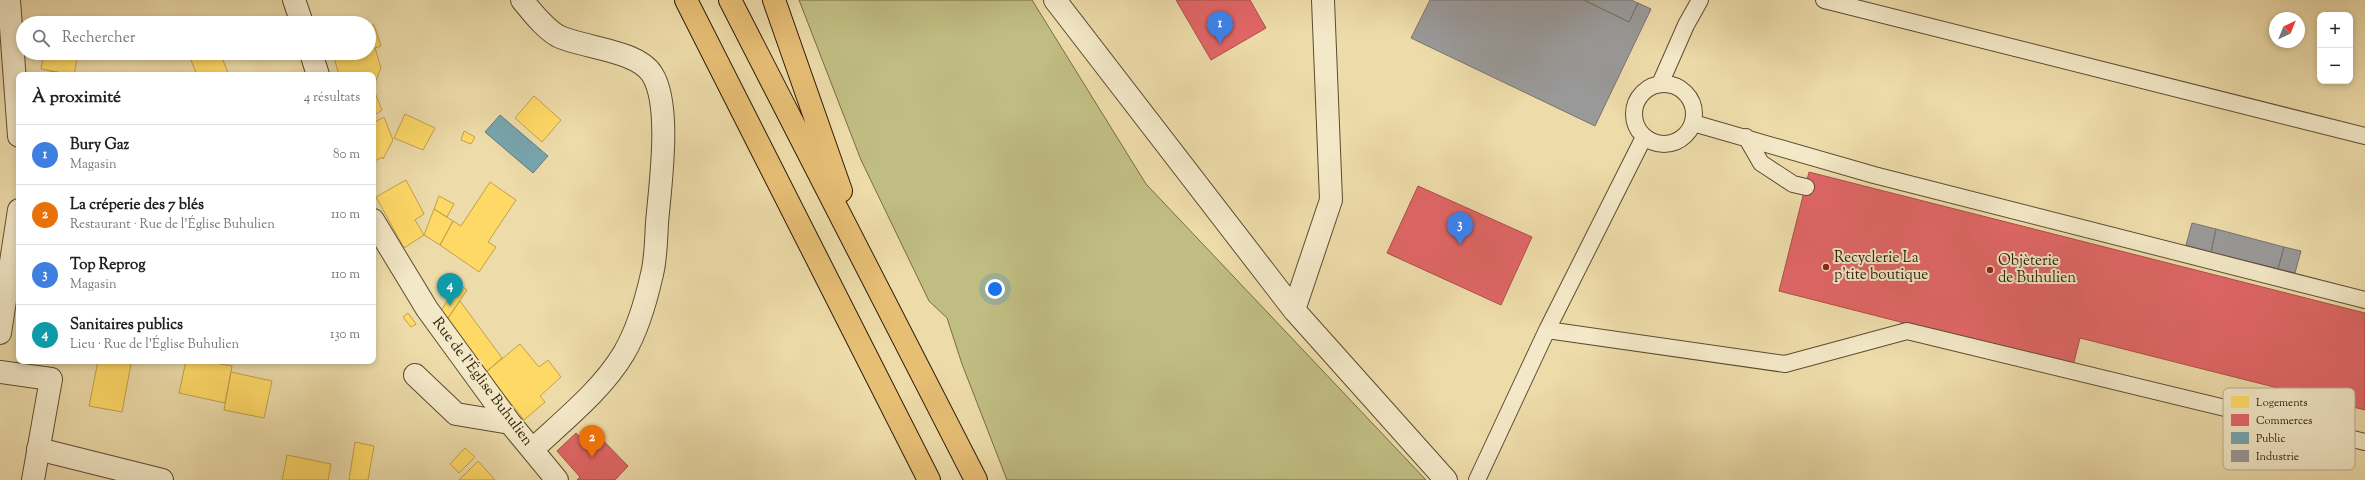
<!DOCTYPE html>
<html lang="fr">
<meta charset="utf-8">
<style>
body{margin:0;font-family:"Sorts Mill Goudy",serif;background:#f2f2f2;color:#222}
.controls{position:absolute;right:12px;top:12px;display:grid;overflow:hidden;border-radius:8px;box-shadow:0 2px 6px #0003}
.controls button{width:36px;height:36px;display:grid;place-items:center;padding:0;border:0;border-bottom:1px solid #e0e0e0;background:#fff;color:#222;font:20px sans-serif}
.compass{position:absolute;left:2269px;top:12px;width:36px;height:36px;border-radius:50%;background:#fff;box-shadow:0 2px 6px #0003;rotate:43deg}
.you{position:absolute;left:995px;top:289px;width:14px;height:14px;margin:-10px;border:3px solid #fff;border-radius:50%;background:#1a73e8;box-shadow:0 0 0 6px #1a73e833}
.badge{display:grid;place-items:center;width:26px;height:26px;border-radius:50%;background:#8f2418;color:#fff;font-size:13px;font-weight:700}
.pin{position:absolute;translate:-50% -33px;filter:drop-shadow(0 1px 2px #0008)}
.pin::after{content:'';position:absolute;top:21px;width:14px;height:12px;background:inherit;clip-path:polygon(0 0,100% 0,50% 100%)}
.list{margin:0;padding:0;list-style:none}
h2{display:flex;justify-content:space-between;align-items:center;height:52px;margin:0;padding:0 16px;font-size:17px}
h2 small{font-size:13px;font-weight:400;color:#767676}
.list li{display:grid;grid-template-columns:26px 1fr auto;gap:12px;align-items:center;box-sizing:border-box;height:60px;padding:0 16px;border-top:1px solid #e0e0e0}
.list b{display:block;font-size:15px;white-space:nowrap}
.list p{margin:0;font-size:13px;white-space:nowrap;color:#767676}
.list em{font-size:13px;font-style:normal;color:#767676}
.icon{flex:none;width:22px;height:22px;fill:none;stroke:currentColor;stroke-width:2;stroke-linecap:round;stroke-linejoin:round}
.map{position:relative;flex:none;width:2365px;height:480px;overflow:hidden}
.search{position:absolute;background:#fff;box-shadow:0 2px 6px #0003;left:16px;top:16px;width:360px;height:44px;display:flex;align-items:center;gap:10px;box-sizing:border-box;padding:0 14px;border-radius:22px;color:#767676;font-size:15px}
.panel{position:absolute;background:#fff;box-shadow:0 2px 6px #0003;left:16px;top:72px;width:360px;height:292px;border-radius:8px}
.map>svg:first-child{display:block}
.green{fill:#c0bd82;stroke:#766d45}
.homes{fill:#ffd966;stroke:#c0a14a}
.shops{fill:#e06666;stroke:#aa504a}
.public{fill:#76a5af;stroke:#607c7d}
.industry{fill:#999;stroke:#79746e}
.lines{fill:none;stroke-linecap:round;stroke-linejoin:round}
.service-casing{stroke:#5d4c30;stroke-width:18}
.minor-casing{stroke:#5d4c30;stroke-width:24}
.trunk-casing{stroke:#2d1d08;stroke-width:24}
.service{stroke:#f3e8c7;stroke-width:16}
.minor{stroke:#f3e8c7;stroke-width:22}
.trunk{stroke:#e6be74;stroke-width:22}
.poi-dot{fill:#8f2418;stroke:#f3e8c7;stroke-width:1.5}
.labels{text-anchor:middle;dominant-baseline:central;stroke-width:4;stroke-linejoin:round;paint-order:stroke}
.poi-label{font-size:15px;fill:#2d1d08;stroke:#f3e8c7;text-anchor:start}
.street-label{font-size:15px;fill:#2d1d08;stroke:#f3e8c7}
.key{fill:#f3e8c7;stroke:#b8ab8e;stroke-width:1}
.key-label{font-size:11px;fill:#2d1d08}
</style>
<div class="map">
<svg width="2365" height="480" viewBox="0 0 2365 480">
<rect width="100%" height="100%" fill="#eddba9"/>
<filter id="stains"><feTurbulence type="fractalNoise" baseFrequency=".005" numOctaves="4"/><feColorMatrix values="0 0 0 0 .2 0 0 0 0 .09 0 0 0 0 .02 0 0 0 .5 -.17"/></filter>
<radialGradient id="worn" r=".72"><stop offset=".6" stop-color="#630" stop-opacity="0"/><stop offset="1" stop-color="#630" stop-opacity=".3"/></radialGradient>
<path class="green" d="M799,0h233l114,184 280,296h-419l-45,-116 -15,-46 -18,-17 -68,-141z"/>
<path class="homes" d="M374,25l7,21 -6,2 6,20 -8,20v-13h-34l-5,-18 13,-4h22v-27z
M44,53h34l-4,22 -33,-6z
M188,53h32l9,22h-32z
M50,71l21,4h-22z
M373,88l9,22 -9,6z
M534,96l27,24 -19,22 -27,-24z
M405,114l30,14 -12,22 -29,-12z
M384,117l9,23 -10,19 -1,-2 -9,5v-39z
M464,131l11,6 -4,7 -10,-4z
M406,180l18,34 -9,6 9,15 -20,13 -28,-51z
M490,182l26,18 -28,42 8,5 -17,25 -39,-27 13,-24 8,5z
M439,196l15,8 -7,13 -13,-8z
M434,209l19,12 -13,24 -16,-10z
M459,284l8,6 -21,31 -6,-9z
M460,301l42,57 -16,14 -40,-51z
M408,313l8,11 -5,3 -8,-10z
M520,344l19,23 9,-7 13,17 -21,19 5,6 -21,18 -38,-48z
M98,361h20l13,3 -9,48 -33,-6z
M118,361h14l-1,3z
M186,361h19l27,5 -7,37 -46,-10z
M231,372l41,9 -8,37 -40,-8z
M355,442l19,4 -6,34h-19z
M465,448l10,9 -16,16 -9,-9z
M287,455l44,9 -3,16h-46z
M478,461l17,19h-36z"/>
<path class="shops" d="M1176,0h74l16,28 -55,32z
M1809,172l556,141v97l-285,-72 -7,28 -294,-75z
M1418,186l114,51 -31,68 -114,-52z
M590,427l38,39 -13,14h-38l3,-3 -23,-26 19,-18 4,4z"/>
<path class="public" d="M500,115l48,41 -15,17 -48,-41z"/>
<path class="industry" d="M1430,0h154l45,22 9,-19 13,6 -56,117 -184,-88z
M1584,0h47l7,3 -9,19z
M2192,223l24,6 -5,23 -25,-7z
M2216,229l68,18 -6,22 -67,-17z
M2284,247l17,4 -6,22 -17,-4z"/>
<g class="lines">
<defs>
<path id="service" d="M1824,0l541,136
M1660,84l26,-59 14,-25
M1634 114a30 30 0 1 1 60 0a30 30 0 1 1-60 0Z
M1693,123l181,52 491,125
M1746,137l15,26 32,21 13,3
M1547,330l238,34 122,-33 458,111
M1477,480l70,-150 97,-193"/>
<path id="minor" d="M9,0l10,136
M294,0l8,23
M522,0c10,12 22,28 36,36 25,12 79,14 94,38 20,31 8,112 5,149 -1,17 -1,35 -5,51 -6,27 -14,55 -28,79 -22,37 -60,67 -91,96
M1055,0l239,310 152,170
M311,53l7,22
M373,220l54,89 83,114 47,57
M1294,310l37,-110 -8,-200
M0,333l19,-123
M0,372l51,7 -18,101
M415,375l41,39 54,9
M38,449l124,31"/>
<path id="trunk" d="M686,0l243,480
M730,0l246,480
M774,0l67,191"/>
</defs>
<use href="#service" class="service-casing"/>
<use href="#minor" class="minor-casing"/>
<use href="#trunk" class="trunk-casing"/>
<use href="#service" class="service"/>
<use href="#minor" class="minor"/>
<use href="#trunk" class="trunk"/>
</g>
<g class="poi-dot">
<circle cx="1826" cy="267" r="4"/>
<circle cx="1990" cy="270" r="4"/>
</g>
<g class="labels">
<g class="poi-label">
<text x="1834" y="258">Recyclerie La<tspan x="1834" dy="17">p'tite boutique</tspan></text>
<text x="1998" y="261">Objèterie<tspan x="1998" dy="17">de Buhulien</tspan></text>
</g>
<g class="street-label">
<text transform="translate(482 382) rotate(53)">Rue de l'Église Buhulien</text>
</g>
</g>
<rect x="2223" y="388" width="132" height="82" rx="6" class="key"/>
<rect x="2231" y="396" width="18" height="12" fill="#ffd966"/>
<rect x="2231" y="414" width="18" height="12" fill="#e06666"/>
<rect x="2231" y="432" width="18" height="12" fill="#76a5af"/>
<rect x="2231" y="450" width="18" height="12" fill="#999"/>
<g class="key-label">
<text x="2256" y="406">Logements</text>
<text x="2256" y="424">Commerces</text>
<text x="2256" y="442">Public</text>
<text x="2256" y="460">Industrie</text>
</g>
<rect width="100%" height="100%" filter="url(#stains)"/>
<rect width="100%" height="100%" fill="url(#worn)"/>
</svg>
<div class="controls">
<button>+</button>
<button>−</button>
</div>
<svg class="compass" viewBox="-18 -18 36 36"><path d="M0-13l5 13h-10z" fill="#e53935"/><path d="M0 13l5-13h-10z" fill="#767676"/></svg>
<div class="you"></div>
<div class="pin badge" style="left:1220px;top:44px;background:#3f7fe0">1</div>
<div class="pin badge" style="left:592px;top:458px;background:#e8710a">2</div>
<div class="pin badge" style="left:1460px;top:245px;background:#3f7fe0">3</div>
<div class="pin badge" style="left:450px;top:306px;background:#0f9aa8">4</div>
<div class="search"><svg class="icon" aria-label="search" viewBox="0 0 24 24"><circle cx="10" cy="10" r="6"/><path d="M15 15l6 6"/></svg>Rechercher</div>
<section class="panel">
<h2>À proximité<small>4 résultats</small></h2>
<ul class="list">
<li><span class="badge" style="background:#3f7fe0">1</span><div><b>Bury Gaz</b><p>Magasin</p></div><em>80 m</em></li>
<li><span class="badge" style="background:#e8710a">2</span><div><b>La créperie des 7 blés</b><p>Restaurant · Rue de l'Église Buhulien</p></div><em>110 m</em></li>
<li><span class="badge" style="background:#3f7fe0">3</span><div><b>Top Reprog</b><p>Magasin</p></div><em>110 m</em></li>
<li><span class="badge" style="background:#0f9aa8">4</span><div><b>Sanitaires publics</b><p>Lieu · Rue de l'Église Buhulien</p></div><em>130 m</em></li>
</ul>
</section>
</div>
